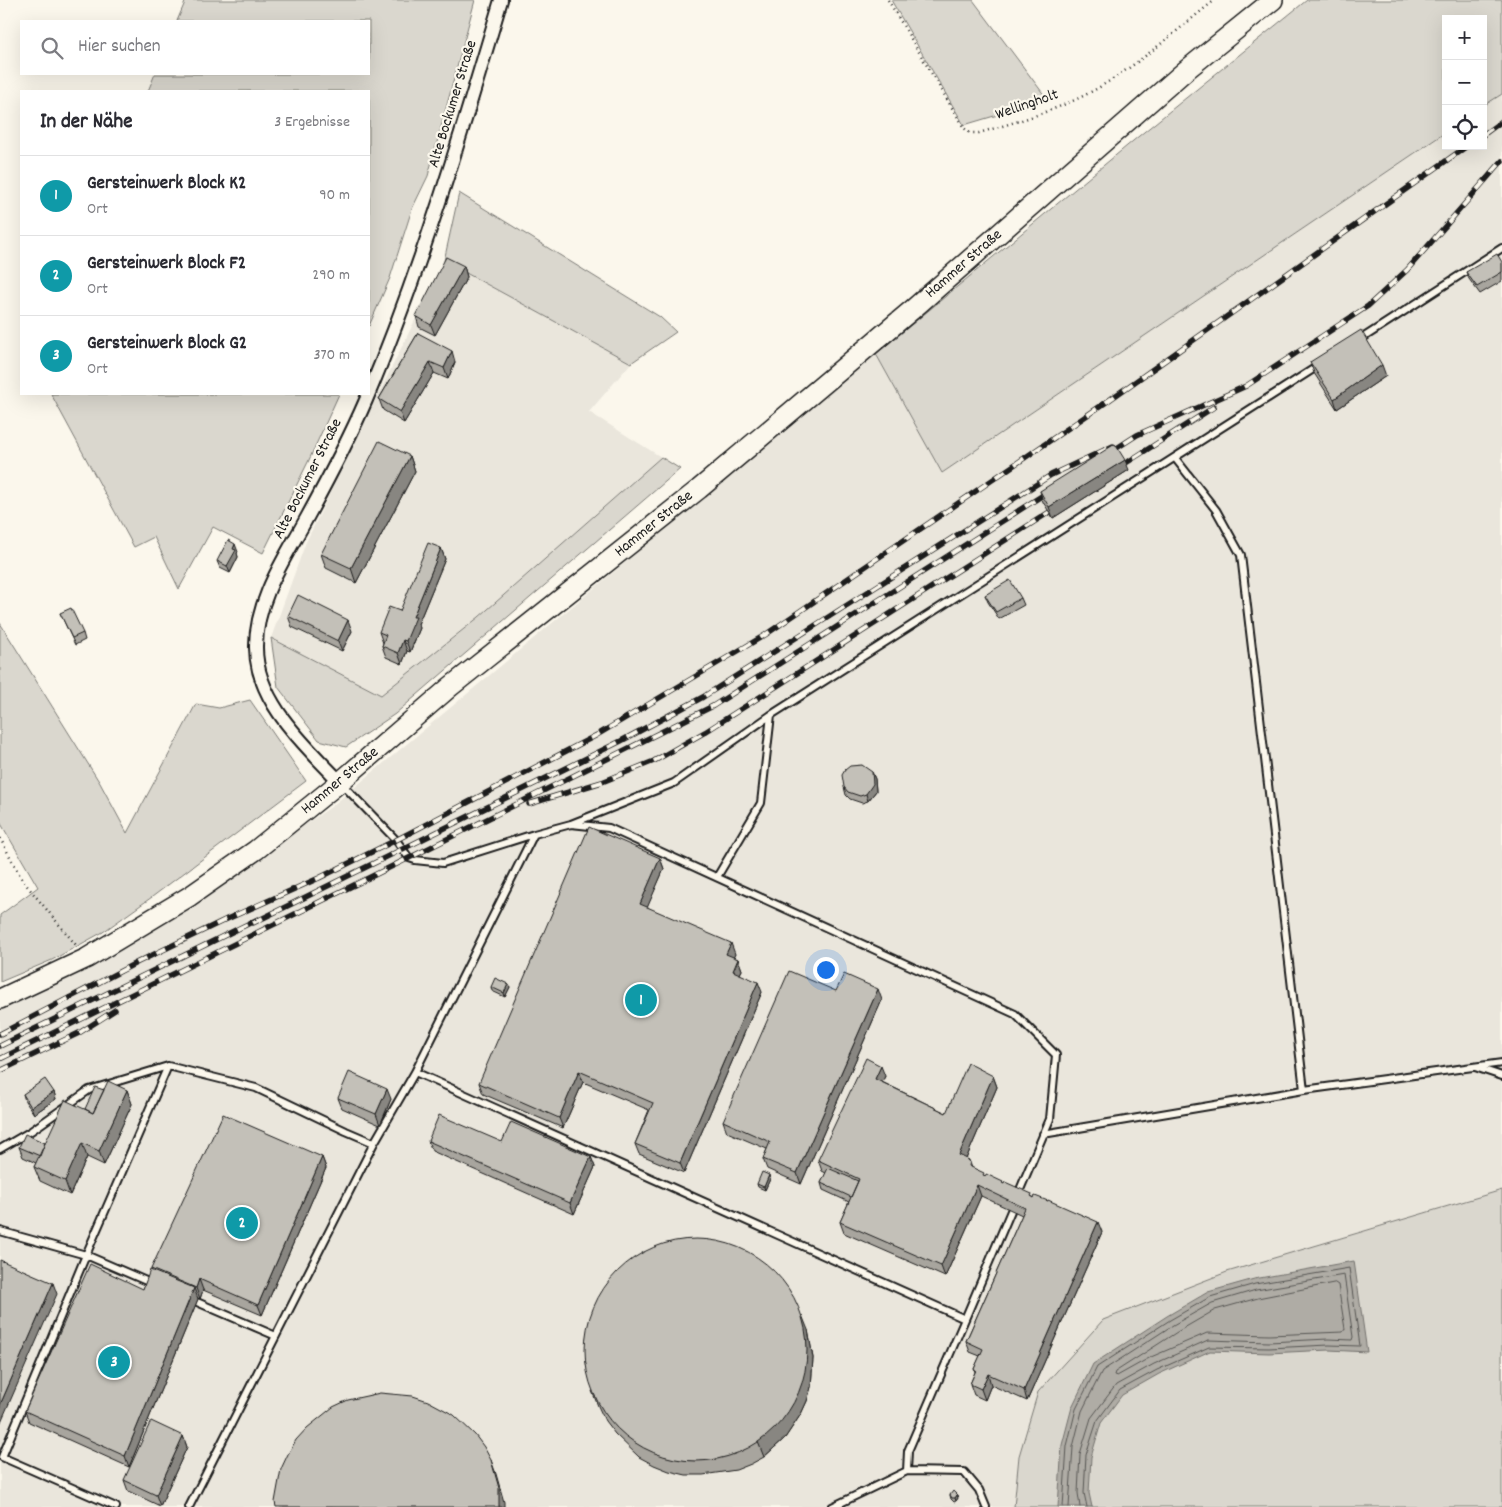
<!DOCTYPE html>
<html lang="de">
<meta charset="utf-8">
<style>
body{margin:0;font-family:Dekko,sans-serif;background:#f7f7f7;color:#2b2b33}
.controls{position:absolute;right:15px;top:15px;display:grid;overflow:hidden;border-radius:0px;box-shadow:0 5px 20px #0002}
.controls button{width:45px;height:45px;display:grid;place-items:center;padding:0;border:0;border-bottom:1px solid #e1e1e2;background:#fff;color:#2b2b33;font:25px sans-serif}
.you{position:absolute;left:825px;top:969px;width:18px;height:18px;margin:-12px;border:4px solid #fff;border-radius:50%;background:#1a73e8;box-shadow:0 0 0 8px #1a73e833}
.badge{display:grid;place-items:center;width:32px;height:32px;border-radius:50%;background:#2563eb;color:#fff;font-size:16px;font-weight:700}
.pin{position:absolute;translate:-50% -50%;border:2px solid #fff;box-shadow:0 1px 5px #0006}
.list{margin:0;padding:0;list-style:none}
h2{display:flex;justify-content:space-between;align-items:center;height:65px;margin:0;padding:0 20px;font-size:21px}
h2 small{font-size:16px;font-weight:400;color:#7c7c81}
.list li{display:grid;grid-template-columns:32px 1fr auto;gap:15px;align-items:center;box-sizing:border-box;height:80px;padding:0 20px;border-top:1px solid #e1e1e2}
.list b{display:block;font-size:19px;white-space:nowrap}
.list p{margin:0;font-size:16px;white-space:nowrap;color:#7c7c81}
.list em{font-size:16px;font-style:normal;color:#7c7c81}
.icon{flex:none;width:28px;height:28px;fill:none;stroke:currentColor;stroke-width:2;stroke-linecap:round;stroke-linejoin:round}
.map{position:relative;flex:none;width:1502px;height:1507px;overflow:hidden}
.search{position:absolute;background:#fff;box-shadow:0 5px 20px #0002;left:20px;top:20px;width:350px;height:55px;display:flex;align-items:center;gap:12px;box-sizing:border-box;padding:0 18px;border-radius:0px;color:#7c7c81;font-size:19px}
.panel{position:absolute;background:#fff;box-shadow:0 5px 20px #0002;left:20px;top:90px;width:350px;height:305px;border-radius:0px}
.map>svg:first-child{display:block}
.built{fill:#eae6dc}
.green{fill:#dad7ce;stroke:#7b7a75}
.water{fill:#afaca5;stroke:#74726e}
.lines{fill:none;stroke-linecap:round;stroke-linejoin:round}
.shore{stroke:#575653;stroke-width:1}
.service-casing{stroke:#1c1c1c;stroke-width:10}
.minor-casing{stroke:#1c1c1c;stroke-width:16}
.secondary-casing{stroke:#1c1c1c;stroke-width:22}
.path{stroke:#1c1c1c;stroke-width:2.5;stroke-dasharray:1 4;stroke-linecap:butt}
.service{stroke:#fbf7ec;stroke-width:6}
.minor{stroke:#fbf7ec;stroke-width:12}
.secondary{stroke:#fbf7ec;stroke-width:19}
.rail-casing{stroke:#1c1c1c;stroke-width:5.5}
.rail{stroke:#fbf7ec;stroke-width:4;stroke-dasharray:11;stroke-linecap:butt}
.wall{fill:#a8a59e;stroke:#1c1c1c}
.shaded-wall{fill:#888681;stroke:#1c1c1c}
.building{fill:#c3c0b8;stroke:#1c1c1c}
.labels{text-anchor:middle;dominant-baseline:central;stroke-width:4.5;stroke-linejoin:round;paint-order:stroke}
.street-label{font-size:16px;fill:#1c1c1c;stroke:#fbf7ec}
</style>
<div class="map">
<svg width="1502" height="1507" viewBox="0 0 1502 1507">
<rect width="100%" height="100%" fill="#fbf7ec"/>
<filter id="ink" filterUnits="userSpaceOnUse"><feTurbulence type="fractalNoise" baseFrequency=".02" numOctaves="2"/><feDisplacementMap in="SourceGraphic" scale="10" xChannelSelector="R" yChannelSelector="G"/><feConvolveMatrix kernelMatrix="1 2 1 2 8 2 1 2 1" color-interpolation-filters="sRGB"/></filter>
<g filter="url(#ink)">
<path class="built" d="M1502,94v1096l-275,82 -208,184 -5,51h-1014v-502l124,-57 207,-141 545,-453 66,119 504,-341v14h37v-40z
M444,261l187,102 -42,49 72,45 -182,160 -98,78 -110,-57 35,-96z"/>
<path class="green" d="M186,0h289l-47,176 -16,33 -22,69 -21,48v-235h-221l7,-17h214v-53h-192z
M891,0h82l75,100 -84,25z
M1307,0h195v94l-19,12v-87h-37v113l-504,341 -66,-119 263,-218z
M459,193l201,124 16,15 -45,31 -187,-102z
M51,394h288l-30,66 -46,93 -50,-26 -34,62 -25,-52 -20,10z
M661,457l19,12 -285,245 -49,33 -27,-7 -41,-53 -7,-49 110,57 98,-78z
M0,623l100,160 27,50 69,-129 23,4 31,-8 56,81 -154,116 -49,35 -51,28 -52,22v-67l38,-28 -38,-65z
M1502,1190v317h-488l5,-51 19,-64 65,-72 124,-48z"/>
<path class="water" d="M1354,1261l13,91 -38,-2 -60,3 -59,-2 -51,23 -37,21 -21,28 -10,34 -2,36 3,14h-34l4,-62 10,-38 21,-43 74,-48 41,-24 46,-13z"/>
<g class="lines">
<path class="shore" d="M1335,1283l3,2 7,44 -2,3 -74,3 -62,-2 -56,24 -34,19 -3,-1 1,-3 62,-40 38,-22 43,-12z
M1063,1507l4,-61 9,-37 21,-42 73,-47 40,-23 45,-13 94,-16 11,78 -31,-1 -60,3 -60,-1 -52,23 -37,20 -23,31 -11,34 -2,38 3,14
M1069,1507l4,-60 9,-36 20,-40 71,-46 39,-22 44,-13 88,-15 9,62 -1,3 -24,-1 -59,3 -61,-2 -54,24 -38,21 -25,33 -11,36 -2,39 2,14"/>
<defs>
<path id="service" d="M1358,341l144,-93
M1175,458l41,52 25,45 63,535
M341,783l55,57 13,18 6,2 28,3 91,-29
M571,824l103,-41 97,-68 547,-349
M717,877l44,-74 10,-88
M1475,1067l27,9
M1043,1134l261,-44 198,-27
M0,1149l31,-18 58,-41 79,-24 88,22 90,43 28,12 41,-71 119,-238 37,-10 38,4 406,186 41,41 -6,64 -85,200 -550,-247
M0,1231l86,24 82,-189
M190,1299l86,37
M907,1471l1,-20 57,-132
M116,1507l-114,-50 84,-202 67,29
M189,1507l185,-364
M832,1507l75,-36 57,1 15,18 7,17"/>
<path id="minor" d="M340,782c-35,-37 -85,-81 -84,-136 0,-45 27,-85 48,-123 22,-40 44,-81 62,-123 55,-130 95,-265 135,-400"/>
<path id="secondary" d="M0,999l87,-41 103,-62 66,-46 84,-68 110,-95 249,-198 214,-180 272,-238 88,-71"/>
</defs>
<use href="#service" class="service-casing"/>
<use href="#minor" class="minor-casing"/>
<use href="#secondary" class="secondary-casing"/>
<path class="path" d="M888,0l76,128 6,5h9c36,-11 73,-21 106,-38 47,-24 88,-62 130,-95
M0,838l23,43 53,64"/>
<use href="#service" class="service"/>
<use href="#minor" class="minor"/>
<use href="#secondary" class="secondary"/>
<defs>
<path id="rail" d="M1483,135l19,-14
M1106,455l31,-20 109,-49 122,-80 39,-36 95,-109
M1115,470l99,-63
M529,804l73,-22 52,-21 51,-29 357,-228
M253,923l368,-182 82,-44 348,-222 62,-29
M0,1034l138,-72 89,-43 92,-41 77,-38 201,-105 168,-100 340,-232 362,-257
M0,1046l258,-127
M0,1059l409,-201 304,-152 341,-218
M0,1071l79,-38 36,-23"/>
</defs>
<use href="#rail" class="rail-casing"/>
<use href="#rail" class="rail"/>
</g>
<path class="wall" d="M1502,262v19l-22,13 -11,-15 -3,-7z
M464,266l3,11 -32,58 -16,-8 -3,-11z
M418,333l37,29 -7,17 -14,-6 -30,50 -21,-13 -4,-11z
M1310,362l76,14 -49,33 -23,-36z
M410,456l5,15 -59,112 -30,-15 -5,-14z
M1129,470l-76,48 -10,-16 -3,-11z
M441,548l4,11 -27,65 2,4 -10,24 -3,-1 -5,13 -16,-7 -4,-11 1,-3 -4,-11 21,-21z
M238,552l-1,1 1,4 -8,16 -10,-5 -3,-7z
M985,595l36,3 3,7 -25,14 -11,-17z
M60,613l23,20 2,7 -10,5z
M288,616l64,15 -10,20 -50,-24z
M872,772l3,7 1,12 -8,10 -6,2 -12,-4 -4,-4 -2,-8z
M660,858l4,11 -17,38 88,47 -2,3 5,2 4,11 -2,4 22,18 -78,181 -45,-19 -4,-10 14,-34 -66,-28 -20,46 -80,-34 -4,-11z
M508,984l2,3 -5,10 -13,-6 -1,-4z
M836,991l46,9 -81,184 -34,-15 -4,-10 4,-10 -40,-17 -4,-11z
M885,1076l-3,6 64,31 47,-37 4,11 -31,72 3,1 3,8 13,8 48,21 69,35 -75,169 -36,-16 -6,15 -11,-5 -4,-11 5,-12 -1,-3 6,-13 -10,-4 -4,-11 56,-126 -41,-19 -36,81 -101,-44 -4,-11 9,-20 -26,-12 -2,-7 5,-10 -4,-2 -4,-11z
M104,1090h23l5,14 -28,61 -17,-8 -17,38 -30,-14 -6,-14 2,-4 -13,-6 -4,-10 26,-4 40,-34z
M54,1092l2,7 -22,15 -9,-13 -2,-7z
M338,1098l53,1 -11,26 -38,-17z
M428,1141l74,1 89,15 4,10 -21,47 -142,-63z
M322,1157l4,11 -64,147 -59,-25 -3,9 -2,-1v1l-69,168 -100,-45 -4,-11 118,-122 8,-18v-2z
M770,1179l-5,11 -7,-3 -1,-3z
M808,1330l5,28 -2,29 -4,14 -6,13 -16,24 -21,19 -13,7 -15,6 -33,5h-17l-17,-4 -15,-6 -15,-8 -24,-23 -10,-13 -7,-15 -6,-15z
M183,1436l4,11 -27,59 -32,-15 -4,-11z
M950,1495l8,3 -2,3 -2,1 -3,-3z"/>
<path class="shaded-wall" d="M464,266l3,11 -32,58 -4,-10z
M452,351l3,11 -7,17 -4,-11z
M430,362l4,11 -30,50 -4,-11z
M1382,365l4,11 -49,33 -3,-10z
M410,456l5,15 -59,112 -5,-15z
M1125,460l4,10 -76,48 -4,-11z
M235,544l3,8 -1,1 1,4 -8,16 -3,-7 6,-17z
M441,548l4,11 -27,65 2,4 -10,24 -4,-11 7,-24z
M348,620l4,11 -10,20 -4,-10z
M403,640l4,11 -5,13 -4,-11z
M872,772l3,7 1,12 -8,10 -2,-7z
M660,858l4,11 -20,46 -4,-11z
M731,943l4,11 -5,11 -4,-11z
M738,959l4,11 -6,11 -3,-10z
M758,982l4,10 -78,181 -4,-10z
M508,984l2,3 -5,10 -1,-4z
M878,989l4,11 -81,184 -4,-11z
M881,1066l4,10 -6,13 -4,-10z
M579,1071l4,11 -20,46 -4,-10z
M993,1076l4,11 -34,79 -4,-11z
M387,1089l4,10 -11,26 -4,-11z
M127,1090l5,14 -28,61 -5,-14z
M54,1092l2,7 -22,15 -3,-7z
M82,1143l5,14 -17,38 -5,-14z
M322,1157l4,11 -64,147 -4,-10z
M591,1157l4,10 -21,47 -4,-11z
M769,1175l1,4 -5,11 -1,-3z
M977,1185l4,11 -36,81 -4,-11z
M1098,1222l4,10 -75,169 -3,-11z
M199,1279l4,11 -3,9 -4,-11z
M53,1283l4,11 -57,130v-19z
M194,1288l4,11 -69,168 -4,-11z
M802,1315l6,15 5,28 -2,29 -4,14 -6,13 -16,24 -21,19 -6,-15z
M988,1374l3,11 -6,15 -4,-11z
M183,1436l4,11 -27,59 -4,-11z
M491,1460l5,14 8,28v5h-5z
M957,1495l1,3 -2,3 -1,-3z"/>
<path class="building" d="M1497,254l5,8v10l-25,15 -11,-15z
M446,257l18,9 -33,59 -15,-9z
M1361,330l21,35 -48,34 -24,-37z
M418,333l34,18 -8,17 -14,-6 -30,50 -21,-13z
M379,441l31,15 -59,112 -30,-14z
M1115,444l10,16 -76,47 -9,-16z
M228,540l7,4 -2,5 3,1 -9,16 -10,-5z
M428,543l13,5 -28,69h3l-10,24 -3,-1 -5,13 -16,-7 4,-11 -7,-3 10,-25 11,4z
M1010,580l11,18 -25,14 -11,-17z
M298,595l50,25 -10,21 -50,-25z
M71,608l12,25 -11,5 -12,-25z
M862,765l10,7 1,12 -7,10 -6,2 -12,-4 -4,-5 -2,-12 3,-5 5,-4z
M589,827l71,31 -20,46 91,39 -5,11 12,5 -5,12 25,11 -78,181 -45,-19 18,-41 -74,-32 -20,47 -80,-35z
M789,971l47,20 8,-17 34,15 -81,184 -34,-14 7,-17 -47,-21z
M495,978l13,6 -4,9 -13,-6z
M866,1058l15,8 -6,13 71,34 22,-50 25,13 -34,79 10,5 -1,1 2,1 -1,4 15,7 -1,2 3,1v-2l17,8 -1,1 2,1 1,-2 27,12 -1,2 3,2 1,-2 13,5v-1l50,22 -74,168 -36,-16 -7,15 -11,-5 6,-14 -2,-1 9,-20 -17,-8 59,-133 -48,-23 -36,81 -101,-44 19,-43 -41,-19z
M349,1072l38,17 -11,25 -38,-16z
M45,1079l9,13 -23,15 -8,-13z
M108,1081l19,9 -28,61 -17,-8 -17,38 -31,-14 31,-67 28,13z
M95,1087l9,3 -11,23 -8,-4z
M223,1114l99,43 -64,148 -59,-26 -3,9 -45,-19z
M439,1115l63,27 9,-20 80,35 -21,46 -142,-62z
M25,1134l20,9 -5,13 -21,-9z
M828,1168l30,13 -7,16 -30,-14z
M762,1172l7,3 -5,12 -7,-3z
M585 1350a111 111 0 1 1 222 0a111 111 0 1 1-222 0Z
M0,1260l53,23 -53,122z
M90,1264l53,25 7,-19 44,18 -69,168 -100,-45z
M380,1393l33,3 15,5 26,14 21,20 9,12 7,13 8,28v19h-223l-1,-5 6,-33 7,-15 8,-14 11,-12 26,-21 15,-7z
M151,1421l32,15 -27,59 -32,-15z
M953,1491l4,4 -2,3h-3l-2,-3z"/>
</g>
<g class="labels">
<g class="street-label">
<text transform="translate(453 104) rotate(-73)">Alte Bockumer Straße</text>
<text transform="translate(1027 105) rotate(-19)">Wellingholt</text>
<text transform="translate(964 264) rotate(-41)">Hammer Straße</text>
<text transform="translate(308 479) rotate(-63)">Alte Bockumer Straße</text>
<text transform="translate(654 524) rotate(-39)">Hammer Straße</text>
<text transform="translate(340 781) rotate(-40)">Hammer Straße</text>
</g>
</g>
</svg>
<div class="controls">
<button>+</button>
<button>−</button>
<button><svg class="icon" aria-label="locate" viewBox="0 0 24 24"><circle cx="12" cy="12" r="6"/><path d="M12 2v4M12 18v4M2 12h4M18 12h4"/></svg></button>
</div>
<div class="you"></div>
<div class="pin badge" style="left:641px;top:1000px;background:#0f9aa8">1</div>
<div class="pin badge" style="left:242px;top:1223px;background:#0f9aa8">2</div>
<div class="pin badge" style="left:114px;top:1362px;background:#0f9aa8">3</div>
<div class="search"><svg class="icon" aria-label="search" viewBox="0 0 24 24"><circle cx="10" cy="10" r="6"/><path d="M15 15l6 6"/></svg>Hier suchen</div>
<section class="panel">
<h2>In der Nähe<small>3 Ergebnisse</small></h2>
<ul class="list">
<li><span class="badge" style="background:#0f9aa8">1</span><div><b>Gersteinwerk Block K2</b><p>Ort</p></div><em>90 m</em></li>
<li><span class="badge" style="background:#0f9aa8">2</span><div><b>Gersteinwerk Block F2</b><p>Ort</p></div><em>290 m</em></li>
<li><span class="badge" style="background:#0f9aa8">3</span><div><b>Gersteinwerk Block G2</b><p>Ort</p></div><em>370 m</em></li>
</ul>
</section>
</div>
